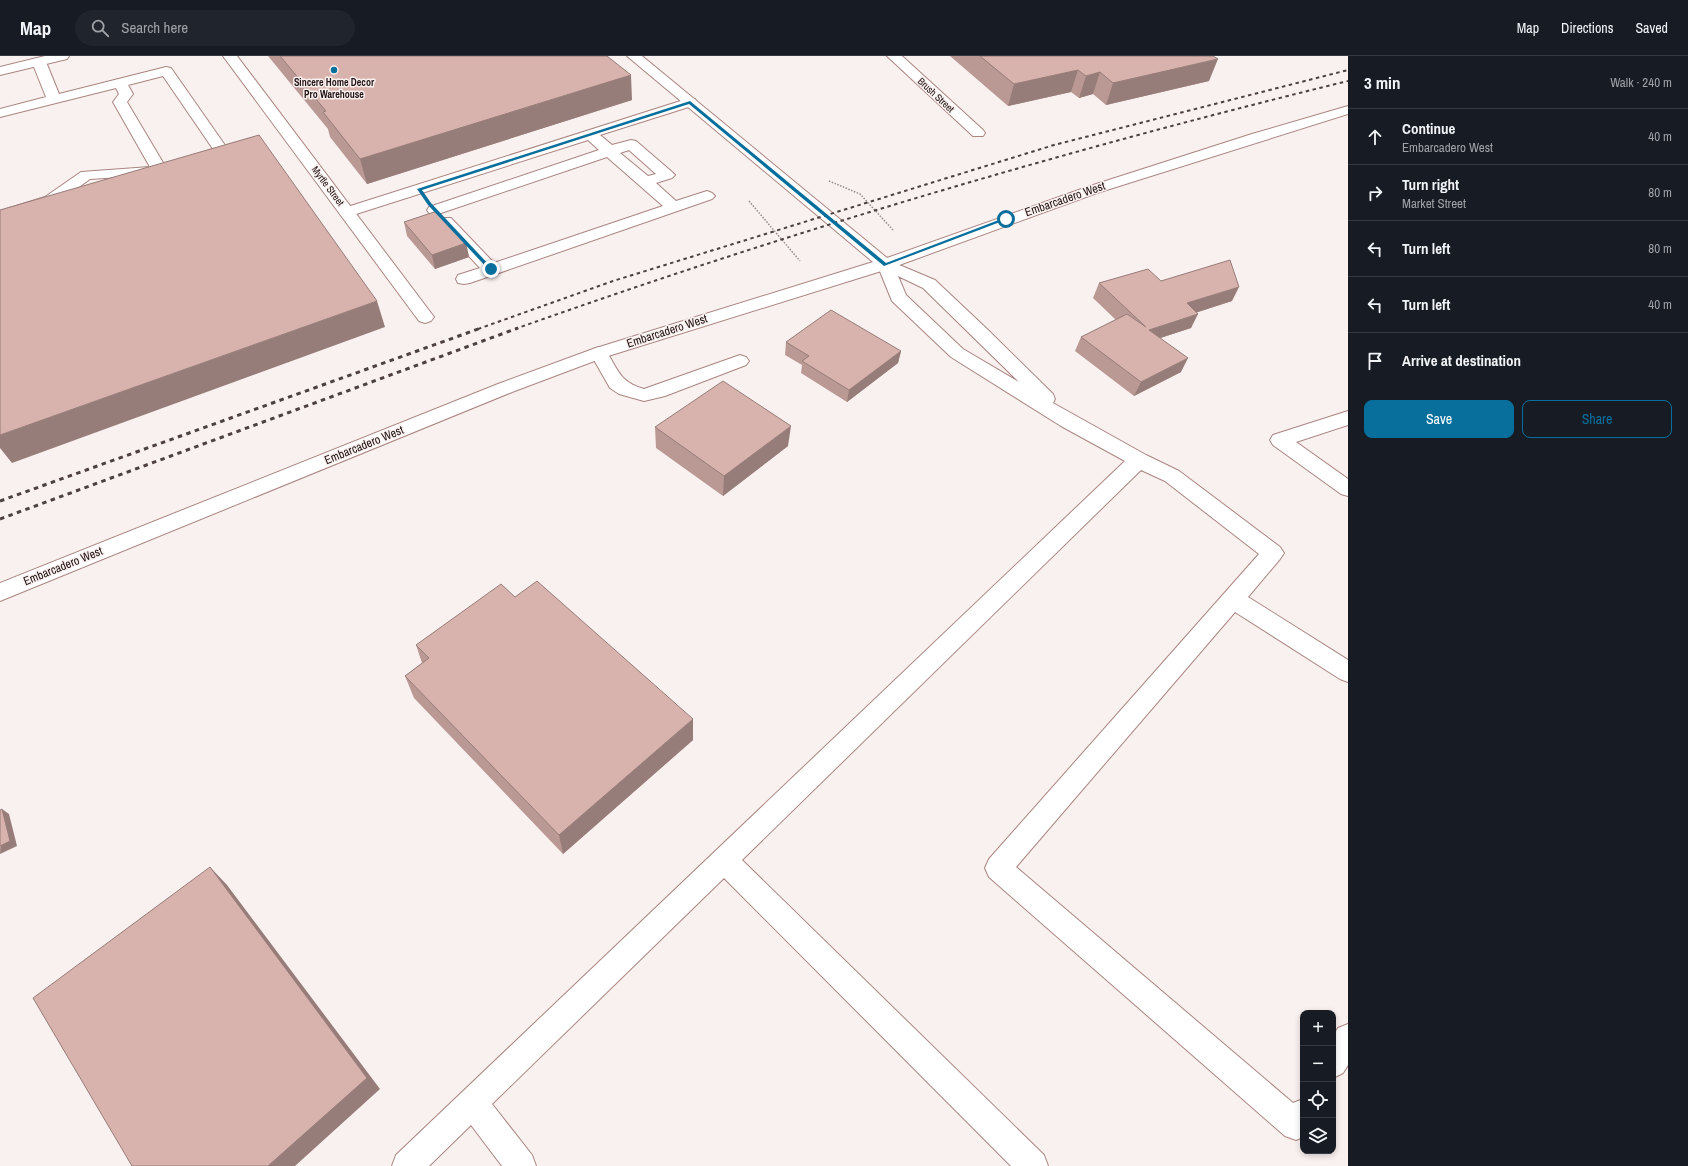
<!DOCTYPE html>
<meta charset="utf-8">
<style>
body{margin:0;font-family:"Archivo Narrow",sans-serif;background:#20242c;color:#f1f3f6}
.controls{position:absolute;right:12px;bottom:12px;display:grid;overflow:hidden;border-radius:8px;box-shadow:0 2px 6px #0003}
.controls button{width:36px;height:36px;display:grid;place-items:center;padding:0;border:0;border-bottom:1px solid #363941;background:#171b24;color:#f1f3f6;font:20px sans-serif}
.stop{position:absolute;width:12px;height:12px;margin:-9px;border:3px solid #086f9c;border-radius:50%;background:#fff}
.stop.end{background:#086f9c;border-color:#fff;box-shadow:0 1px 4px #0008}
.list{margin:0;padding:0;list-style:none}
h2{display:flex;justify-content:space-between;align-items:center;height:52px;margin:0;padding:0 16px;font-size:17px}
h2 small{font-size:13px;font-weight:400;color:#9ea1a6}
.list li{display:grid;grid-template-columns:26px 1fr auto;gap:12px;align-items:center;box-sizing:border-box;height:56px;padding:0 16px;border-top:1px solid #363941}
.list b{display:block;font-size:15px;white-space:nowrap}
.list p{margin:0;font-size:13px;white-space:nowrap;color:#9ea1a6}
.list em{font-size:13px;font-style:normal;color:#9ea1a6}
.actions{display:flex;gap:8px;padding:12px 16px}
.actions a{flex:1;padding:9px 0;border:1px solid #086f9c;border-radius:8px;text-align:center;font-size:14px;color:#086f9c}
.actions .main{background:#086f9c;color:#fff}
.icon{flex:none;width:22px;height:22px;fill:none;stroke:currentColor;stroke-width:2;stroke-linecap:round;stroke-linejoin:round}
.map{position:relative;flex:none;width:1348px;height:1110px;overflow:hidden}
header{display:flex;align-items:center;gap:24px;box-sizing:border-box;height:56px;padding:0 20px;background:#171b24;border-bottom:1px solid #363941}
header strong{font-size:19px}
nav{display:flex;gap:22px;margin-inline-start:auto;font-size:14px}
.search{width:280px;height:36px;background:#20242c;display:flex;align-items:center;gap:10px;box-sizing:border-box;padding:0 14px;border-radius:22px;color:#9ea1a6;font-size:15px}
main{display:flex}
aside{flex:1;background:#171b24}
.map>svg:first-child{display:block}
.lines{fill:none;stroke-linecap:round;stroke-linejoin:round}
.service-casing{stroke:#aa8581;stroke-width:2}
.minor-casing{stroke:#aa8581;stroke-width:2}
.tertiary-casing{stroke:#aa8581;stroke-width:2}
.path{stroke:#948a89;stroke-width:1.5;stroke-dasharray:1.5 1.5;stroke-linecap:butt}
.service{fill:#fff;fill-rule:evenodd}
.minor{fill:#fff;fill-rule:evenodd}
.tertiary{fill:#fff;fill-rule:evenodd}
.rail-far1{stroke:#4d413f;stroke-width:2;stroke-dasharray:3.5 3.5;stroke-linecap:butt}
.rail{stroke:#4d413f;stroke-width:3;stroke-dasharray:4.5 4.5;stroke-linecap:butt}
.wall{fill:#ba9995}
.shaded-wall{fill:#977d79}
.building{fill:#d8b2ad;stroke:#977d79}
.route{fill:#086f9c}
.poi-dot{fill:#086f9c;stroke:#f9f1f0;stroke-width:1.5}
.labels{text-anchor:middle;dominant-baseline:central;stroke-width:3;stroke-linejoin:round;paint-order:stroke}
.far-poi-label{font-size:10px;font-weight:bold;fill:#201311;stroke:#f9f1f0}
.far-street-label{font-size:10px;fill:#201311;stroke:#f9f1f0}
.street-label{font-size:12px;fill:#201311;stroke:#f9f1f0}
</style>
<header>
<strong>Map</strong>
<div class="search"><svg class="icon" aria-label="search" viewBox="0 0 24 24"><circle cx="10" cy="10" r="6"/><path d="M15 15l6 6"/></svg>Search here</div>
<nav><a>Map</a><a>Directions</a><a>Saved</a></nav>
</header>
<main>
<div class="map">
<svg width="1348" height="1110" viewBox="0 0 1348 1110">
<rect width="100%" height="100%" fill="#f9f1f0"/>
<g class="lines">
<defs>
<path id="service" d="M39,2l5,1 2,3 13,32 107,-27 5,1 58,83 -2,3 -28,9 -5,-1 -2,-3 2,-3 19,-7 -50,-73 -35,9 5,9 -6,8 41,69 -3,3 -75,5 -33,24 -57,18v-10l45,-14 36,-25 69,-5 -37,-65 6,-8 -3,-6 -116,29v-8l46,-12 -14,-35 2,-3z
M690,42l5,1 2,3 -2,3 -95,30 12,10 19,-5 5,1 36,31 3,3 -3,3 -16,5 20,18 31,-10 5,2 3,3 -3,3 -242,84 -6,1 -6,-1 -2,-4 2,-4 22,-7 -41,-44 -2,-3 2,-3h12l43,45 169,-57 -56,-49 -166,56h-12l-2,-3 2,-3 170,-57 -11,-10 -235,75h-12l-2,-3 2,-3zM629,94l27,24 -8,2 -28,-23z
M885,203l50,21 53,50 65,64 2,5 -2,4 93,52 33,16 101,76 4,6 -4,6 -32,38 100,63v22l-8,-3 -105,-67 -219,255 277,236 10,-4v38l-7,3 -11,-4 -296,-259 -4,-9 4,-9 270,-305 -94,-73 -24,-11 -399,390 302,295 4,11h-37l-287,-288 -232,226 40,51 4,11h-34l-31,-41 -42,41h-37l4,-11 729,-694 -64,-35 -110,-69 -59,-56 -15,-37 2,-4zM898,220l25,12 96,94 -56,-33 -57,-54z
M599,291l6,2c13,20 14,33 39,40l96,-34 6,2 3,4 -3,4 -81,31 -21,5 -25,-7 -9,-6 -20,-35 3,-4z
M1348,355v14l-52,17 52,37v17l-7,-2 -68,-49 -3,-5 3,-5z
M1348,968v41l-5,8 -10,5v-42l5,-8z"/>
<path id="minor" d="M223,0h14l194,257 3,4 -3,4 -6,2 -6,-2z
M627,0h15l245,202 200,-71 165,-53 96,-28v8l-251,79 -206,75 -286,89 -93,35 -512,209v-18l498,-199 95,-35 280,-87z
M887,0h15l81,74 2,3 -2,3h-10z"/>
<path id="tertiary" d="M45,0h24l-2,3 -67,16v-8z"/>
</defs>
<use href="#service" class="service-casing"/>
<use href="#minor" class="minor-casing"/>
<use href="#tertiary" class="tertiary-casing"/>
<path class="path" d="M829,125l31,13 33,36
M749,145l51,60"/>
<use href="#service" class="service"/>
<use href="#minor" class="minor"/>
<use href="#tertiary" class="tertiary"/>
<path class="rail-far1" d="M478,273l135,-48 441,-136 294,-75
M515,273c273,-97 551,-179 833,-248"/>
<path class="rail" d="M0,445l481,-173
M0,463l518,-191"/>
</g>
<path class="wall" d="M268,0h339l25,44 -265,84 -37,-47 -2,-8z
M950,0h263l-4,25 -103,24 -13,-11 -14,4 -8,-6 -63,14z
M404,166l62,21 3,14 -34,12 -28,-33z
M1161,225l71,20 -35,11 -6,16 -31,10 21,34 -47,24 -59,-45 6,-14 35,-17 -23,-22 6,-15z
M786,286l115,9 -3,12 -51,39 -46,-29 1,-8 -17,-10z
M655,371l133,19 -65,50 -67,-48z
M515,541l178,143 -130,114 -149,-156 -9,-22 17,-13 -6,-18z"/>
<path class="shaded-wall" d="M1218,3l-9,22 -103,24 7,-22z
M1078,14l-7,22 -63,14 6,-22z
M1100,16l-7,22 -14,4 7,-22z
M631,19l1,25 -265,84 -7,-25z
M466,187l3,14 -34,12 -3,-14z
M1239,231l-7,14 -52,17 7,-15z
M377,245l8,26 -373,136 -12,-15v-13z
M1198,258l-7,14 -49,16 7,-14z
M901,295l-3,12 -51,39 2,-12z
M1188,302l-7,14 -47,24 7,-14z
M791,370l-3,20 -65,50 1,-20z
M693,663v21l-130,114 -4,-19z
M2,753l7,5 8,32 -17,8z
M210,811l17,18 153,204 -85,77h-27z"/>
<path class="building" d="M280,0h327l24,19 -271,84 -37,-47 3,-1z
M980,0h233l5,3 -105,24 -13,-11 -14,4 -8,-6 -64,14z
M259,79l118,166 -377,134v-225z
M437,155l29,32 -34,12 -28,-33z
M1230,204l9,27 -52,16 11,11 -49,16 39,28 -47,24 -60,-45 46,-23 19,13 -47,-44 49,-14 13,12z
M831,254l70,41 -52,39 -47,-29 7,-5 -23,-14z
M723,325l68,45 -67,50 -69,-49z
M537,525l156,138 -134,116 -154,-159 24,-18 -13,-13 85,-61 14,13z
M2,753l8,32 -10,5v-36z
M210,811l157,211 -99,88h-136l-99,-168z"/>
<path class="route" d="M690,45l196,162 118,-45 4,1 -124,47 -195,-162 -267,86 9,13 61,65v2h-3l-61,-65 -11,-16z"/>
<circle class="poi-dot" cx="334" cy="14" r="4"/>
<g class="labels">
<g class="far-poi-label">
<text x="334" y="26">Sincere Home Decor<tspan x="334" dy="12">Pro Warehouse</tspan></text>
</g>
<g class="far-street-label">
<text transform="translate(936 39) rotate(43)">Brush Street</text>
<text transform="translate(328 130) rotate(53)">Myrtle Street</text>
</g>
<g class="street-label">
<text transform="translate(1065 143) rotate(-19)">Embarcadero West</text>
<text transform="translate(667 275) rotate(-18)">Embarcadero West</text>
<text transform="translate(364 389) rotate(-22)">Embarcadero West</text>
<text transform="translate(63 510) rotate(-22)">Embarcadero West</text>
</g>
</g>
</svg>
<div class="controls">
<button>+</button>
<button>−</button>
<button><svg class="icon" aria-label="locate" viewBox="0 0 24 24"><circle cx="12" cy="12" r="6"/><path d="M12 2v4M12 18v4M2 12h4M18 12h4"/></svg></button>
<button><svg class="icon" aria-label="layers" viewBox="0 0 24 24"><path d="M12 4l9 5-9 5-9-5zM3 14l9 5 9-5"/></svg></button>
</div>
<div class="stop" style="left:1006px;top:163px"></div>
<div class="stop end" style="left:491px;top:213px"></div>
</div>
<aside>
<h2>3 min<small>Walk · 240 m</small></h2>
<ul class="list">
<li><svg class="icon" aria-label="ahead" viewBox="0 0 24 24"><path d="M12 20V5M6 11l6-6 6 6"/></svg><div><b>Continue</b><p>Embarcadero West</p></div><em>40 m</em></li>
<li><svg class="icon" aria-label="right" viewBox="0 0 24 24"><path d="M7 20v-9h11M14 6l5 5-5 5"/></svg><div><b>Turn right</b><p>Market Street</p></div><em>80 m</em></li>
<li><svg class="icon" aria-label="left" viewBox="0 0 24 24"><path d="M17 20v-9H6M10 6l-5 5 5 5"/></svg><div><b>Turn left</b></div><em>80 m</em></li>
<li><svg class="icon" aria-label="left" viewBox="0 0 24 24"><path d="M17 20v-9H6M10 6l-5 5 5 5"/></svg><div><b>Turn left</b></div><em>40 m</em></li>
<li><svg class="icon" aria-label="arrive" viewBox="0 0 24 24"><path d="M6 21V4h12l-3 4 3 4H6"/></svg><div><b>Arrive at destination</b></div></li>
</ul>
<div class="actions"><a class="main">Save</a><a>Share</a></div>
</aside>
</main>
